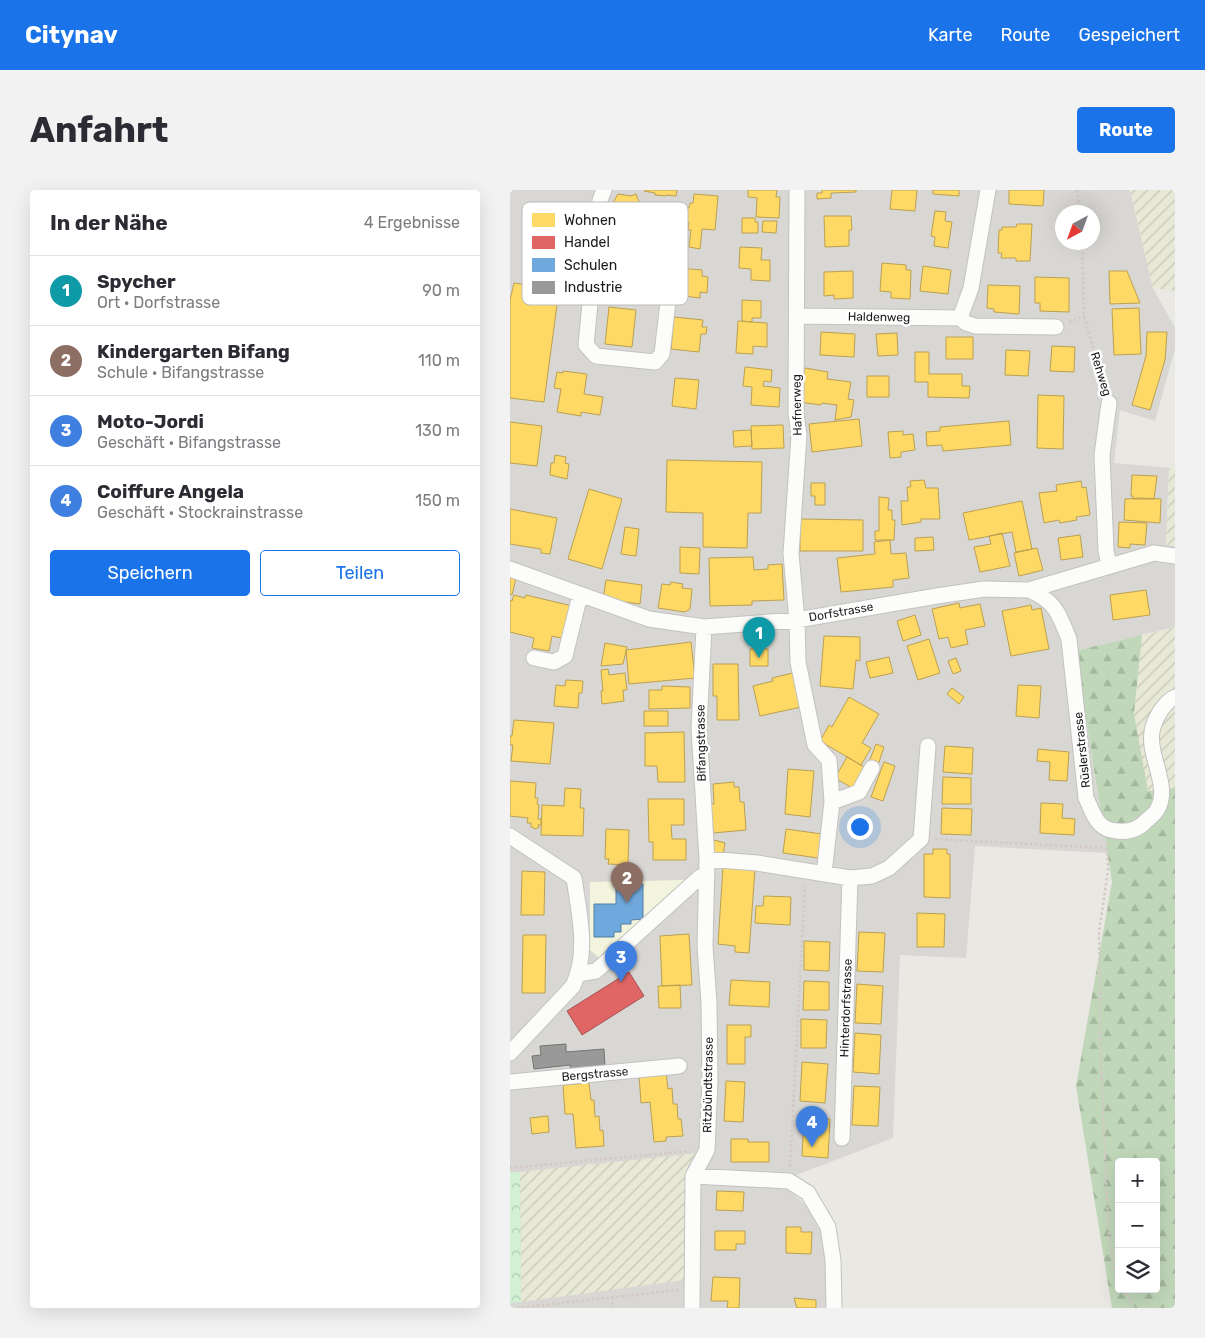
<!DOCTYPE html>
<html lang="de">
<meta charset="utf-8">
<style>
body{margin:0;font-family:Rubik,sans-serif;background:#f2f2f3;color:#2b2b33}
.controls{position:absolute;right:15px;bottom:15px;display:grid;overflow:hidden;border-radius:5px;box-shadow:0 5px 20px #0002}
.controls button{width:45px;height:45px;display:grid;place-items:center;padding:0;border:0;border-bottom:1px solid #e1e1e2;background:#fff;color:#2b2b33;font:25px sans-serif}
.compass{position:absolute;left:545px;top:15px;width:45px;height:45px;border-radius:50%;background:#fff;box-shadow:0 5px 20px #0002;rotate:221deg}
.you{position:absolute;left:349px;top:636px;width:18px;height:18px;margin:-12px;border:4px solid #fff;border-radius:50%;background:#1a73e8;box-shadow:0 0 0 8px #1a73e833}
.badge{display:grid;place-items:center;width:32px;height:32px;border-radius:50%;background:#1a73e8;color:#fff;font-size:16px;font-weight:700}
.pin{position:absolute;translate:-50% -41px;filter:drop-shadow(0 1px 2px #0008)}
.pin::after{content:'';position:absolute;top:26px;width:18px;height:15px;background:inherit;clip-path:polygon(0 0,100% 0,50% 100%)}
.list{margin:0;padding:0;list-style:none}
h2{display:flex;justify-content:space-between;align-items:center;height:65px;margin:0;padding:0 20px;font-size:21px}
h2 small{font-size:16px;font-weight:400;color:#7c7c81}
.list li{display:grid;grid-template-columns:32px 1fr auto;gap:15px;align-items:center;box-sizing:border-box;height:70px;padding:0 20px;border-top:1px solid #e1e1e2}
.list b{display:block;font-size:19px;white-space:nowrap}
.list p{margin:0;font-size:16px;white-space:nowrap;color:#7c7c81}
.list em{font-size:16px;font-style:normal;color:#7c7c81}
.actions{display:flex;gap:10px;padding:15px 20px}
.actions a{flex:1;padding:11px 0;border:1px solid #1a73e8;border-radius:5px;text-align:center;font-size:18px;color:#1a73e8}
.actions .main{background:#1a73e8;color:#fff}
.icon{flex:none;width:28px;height:28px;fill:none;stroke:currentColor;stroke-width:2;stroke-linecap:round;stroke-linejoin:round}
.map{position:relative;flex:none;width:665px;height:1118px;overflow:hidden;border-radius:5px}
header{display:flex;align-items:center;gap:30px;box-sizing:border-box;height:70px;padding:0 25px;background:#1a73e8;color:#fff}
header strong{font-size:24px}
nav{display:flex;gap:28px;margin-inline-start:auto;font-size:18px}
.intro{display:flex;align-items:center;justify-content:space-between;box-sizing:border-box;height:120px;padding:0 30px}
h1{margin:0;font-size:35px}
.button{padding:12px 22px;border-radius:5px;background:#1a73e8;color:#fff;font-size:18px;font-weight:700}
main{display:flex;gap:30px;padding:0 30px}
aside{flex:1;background:#fff;border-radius:5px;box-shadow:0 5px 20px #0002}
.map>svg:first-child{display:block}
.residential{fill:#d8d7d4;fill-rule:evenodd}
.education{fill:#f2f4dd}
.farmland{fill:url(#farmland-furrows)}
.forest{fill:url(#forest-firs);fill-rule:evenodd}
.park{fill:url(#park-crowns)}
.homes{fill:#ffd966;stroke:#bba050}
.shops{fill:#e06666;stroke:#a55050}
.schools{fill:#6fa8dc;stroke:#567ea2}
.industry{fill:#999;stroke:#737373}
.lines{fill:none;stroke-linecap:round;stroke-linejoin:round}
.minor-casing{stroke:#c2c2bf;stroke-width:17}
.path{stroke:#d4c8c5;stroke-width:2.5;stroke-dasharray:2.5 2.5;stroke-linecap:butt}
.minor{stroke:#fcfcfb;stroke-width:15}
.labels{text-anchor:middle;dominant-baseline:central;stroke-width:5;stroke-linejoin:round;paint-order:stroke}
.street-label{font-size:12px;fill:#1b1b1b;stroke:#fff}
.key{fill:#fff;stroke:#bbb;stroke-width:1}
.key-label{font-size:14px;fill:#1b1b1b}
</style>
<header>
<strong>Citynav</strong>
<nav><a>Karte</a><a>Route</a><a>Gespeichert</a></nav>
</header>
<div class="intro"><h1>Anfahrt</h1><a class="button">Route</a></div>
<main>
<aside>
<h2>In der Nähe<small>4 Ergebnisse</small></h2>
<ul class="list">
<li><span class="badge" style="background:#0f9aa8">1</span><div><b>Spycher</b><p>Ort · Dorfstrasse</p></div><em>90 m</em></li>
<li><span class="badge" style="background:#8d6e63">2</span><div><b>Kindergarten Bifang</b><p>Schule · Bifangstrasse</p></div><em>110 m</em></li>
<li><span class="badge" style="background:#3f7fe0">3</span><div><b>Moto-Jordi</b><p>Geschäft · Bifangstrasse</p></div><em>130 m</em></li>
<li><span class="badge" style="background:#3f7fe0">4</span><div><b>Coiffure Angela</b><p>Geschäft · Stockrainstrasse</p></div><em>150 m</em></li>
</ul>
<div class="actions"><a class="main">Speichern</a><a>Teilen</a></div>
</aside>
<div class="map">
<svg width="665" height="1118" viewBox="0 0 665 1118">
<defs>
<pattern id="farmland-furrows" width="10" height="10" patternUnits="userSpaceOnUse" patternTransform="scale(1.25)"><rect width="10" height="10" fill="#e7e9d6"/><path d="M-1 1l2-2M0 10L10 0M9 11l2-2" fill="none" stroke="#c6c7b7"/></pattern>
<pattern id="forest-firs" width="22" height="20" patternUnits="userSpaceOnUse" patternTransform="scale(1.25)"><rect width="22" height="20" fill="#c1d7b9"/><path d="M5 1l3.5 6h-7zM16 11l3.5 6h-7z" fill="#a5b89e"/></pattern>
<pattern id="park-crowns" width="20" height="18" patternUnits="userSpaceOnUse" patternTransform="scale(1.25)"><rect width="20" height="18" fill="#d1f0d4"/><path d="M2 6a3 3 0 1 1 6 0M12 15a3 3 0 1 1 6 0" fill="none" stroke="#b3cdb5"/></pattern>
</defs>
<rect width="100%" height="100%" fill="#e9e8e3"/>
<path class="residential" d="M0,0h620l23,98 22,40v21l-20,72 -35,-11 -6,53 55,5 -3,76 9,2v81l-100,24 32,202 -132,-7 -9,112 -66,-3 -7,183 -115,44 21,17 29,28 -2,81h-316zM552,22h30v30h-30z"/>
<path class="education" d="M174,690l-38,43 -45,37 -11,-10v-68z"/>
<path class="farmland" d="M620,0h45v101l-22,-3z
M659,278l6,1v77l-9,-1z
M665,437v158l-1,3 -26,3 -14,-77 8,-79z
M190,963l-12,12 -3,115 -164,22 -1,-130z"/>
<path class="forest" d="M632,445l-8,79 14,77 26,-3 1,-3v523h-63l-36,-222 36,-204 -37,-231zM609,972h37v127h-37z"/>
<path class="park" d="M0,982h10l1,130 -11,1z"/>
<path class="homes" d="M135,0h32l-1,6 -10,-1v1l-11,-1v-2l-11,-2z
M238,0h29l-1,7h4l-1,21 -23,-1 1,-19 -9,-1z
M312,0h34v2l-25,1v5l-14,1v-6h5z
M382,0h25l-2,21 -25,-2z
M423,0h26v6l-26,-2z
M499,0h35l-1,16 -34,-2z
M108,4l13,2 5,-2 5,13h9l4,5 10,1 -2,25 -10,-1 -5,4 -5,-2 -2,1 -28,-2 2,-11 -3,-3 3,-16 -3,-2z
M184,4l24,2 -3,34 -13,-1 -2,20 -11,-2 2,-17h-3l1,-8h-6l1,-14h5l1,-5h3z
M425,21l11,1 -1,9 7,1 -4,26 -14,-2 1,-9 -4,-1z
M314,26h27l1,14h-3v16l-24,1z
M232,28h13v4h3v11h-16z
M253,31h14l-1,12 -14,-1z
M507,34h15l-2,37h-14v-3h-15l1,-5h-4l1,-23h3v-3h14z
M230,57l22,1 -1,12h9v21l-19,-1v-11l-12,-1z
M372,73l24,2v5h5l-1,29 -19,-1v-6l-11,-1z
M413,76l28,4 -3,24 -28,-3z
M168,78l24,2v6l6,1 -1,16 -7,-1v6l-24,-3z
M343,81v27l-19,1v-4l-10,1v-24z
M599,81h18l13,32 -30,1z
M525,87l34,1v34l-29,-1v-8h-5z
M4,93l45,7 -15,112 -34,-4v-98z
M478,95l32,1 -1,28 -25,-2v-3l-7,-1z
M232,110l19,1v17h-9v4l-10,-1z
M99,117l27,3 -4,37 -27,-3z
M629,118l2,46 -27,1 -2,-46z
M164,127l29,3 -1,7h5l-1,7h-5l-2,18 -28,-3z
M228,131l29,2v24l-14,-1v8l-17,-1z
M311,142l34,2 -1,23 -34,-2z
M637,142h20l-2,28 -15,50 -18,-5 14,-49z
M387,143l1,22 -20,1 -2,-22z
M436,147h27v22h-27z
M542,156l23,1 -1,25 -24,-1z
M496,160l24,1 -2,25 -23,-1z
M405,162h14v22h33v12h8l-1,12 -41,-1v-15h-13z
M235,177l27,3 -1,12 -7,-1 -1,5 17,2 -1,19 -28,-2 1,-18 -9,-1z
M295,178l23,4 -1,7 24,3 -3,17 6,1 -3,17 -16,3 2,-15 -15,-2 -1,2 -22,-3z
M53,181l24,3 -3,20 19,3 -3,18 -19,-3v4l-24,-4 4,-23 -7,-1 3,-16 6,1z
M357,186h22v21h-22z
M165,188l24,2 -3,29 -24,-3z
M528,205l26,1 -1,53 -26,-1z
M349,229l3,27 -50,6 -3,-28z
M499,231l2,24 -68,6 -1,-6 -15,1 -1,-14 14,-1v-4z
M0,232l32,4 -5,40 -27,-3z
M273,235l1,23 -32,1 -1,-23z
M241,240l1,16 -18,1 -1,-16z
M393,241v4l10,-1 2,16 -14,2v5l-11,1 -2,-26z
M45,265l11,2 -1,6 4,1 -2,15 -17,-4 1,-12h3z
M157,270l95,2 -1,51h-13l-1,35 -44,-1v-34l-37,-1z
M622,285l25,1 -3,23h-21v-3h-2z
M414,290l2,8h12l2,31h-19v3l-19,3 -1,-24h7l-1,-14h4l-1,-6z
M571,291l1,7 4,-1 4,28 -14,2 1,3 -17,3 -1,-3 -15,3 -5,-30 18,-2 -1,-6z
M301,293h14v22h-10v-9h-4z
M79,299l33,10 -20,70 -34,-10z
M369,307l10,1 -1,12h4v10h3l-1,20h-19v-9h4z
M631,308l20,1 -1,24 -36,-3 1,-21z
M512,311l10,48 -16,3 -4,-20 -43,8 -6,-27z
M0,319l47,9 -7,36 -9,-1v-4l-31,-5z
M290,329l63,1v31h-63z
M609,332l28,1 -2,22 -15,-1v4l-12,-1z
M115,337l14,2 -3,27 -15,-2z
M492,343l8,33 -30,6 -6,-25 17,-3 -2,-8z
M570,345l3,22 -22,3 -3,-22z
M423,347l1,13 -19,1v-13z
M380,350l1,14 15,-1 3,25 -16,2v7l-52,5 -4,-34 38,-4 -1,-12z
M170,357l20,1 -1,26 -19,-1z
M527,358l6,22 -24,6 -5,-23z
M243,367l1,13 14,-1v-4l14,-1 2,36 -32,1v4l-42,1 -1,-48z
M0,387l6,1 -4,17 -2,-1z
M96,390l36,5 -2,19 -37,-5z
M161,392l12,2 -1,4 10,1 -2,20 -5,3 -27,-4 4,-24 8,1z
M636,400l4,25 -37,5 -3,-25z
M4,405l11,3 1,-3 46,11 -7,33 -13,-3 -3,15 -17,-3 2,-10 -24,-6v-32l2,1z
M449,413l1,5 20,-4 5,22 -20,4 3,14 -17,4 -3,-11 -9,2 -7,-30z
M521,415l1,5 9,-2 8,41 -38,7 -9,-45z
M405,425l6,20 -18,6 -6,-20z
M314,446l36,1v24l-4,-1 -3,29 -33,-3z
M419,449l11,34 -22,7 -11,-34z
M181,452l4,36 -66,6 -3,-34z
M95,453l22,4 -4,17 -22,2z
M240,459h18v17h-18z
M379,467l4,16 -23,5 -4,-16z
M446,468l5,13 -8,3 -5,-13z
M203,474h25l1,56h-22v-24h-4z
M98,479l1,6 16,-2 2,17h-4l1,11 -22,3 -1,-13h2l-2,-21z
M283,483l8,34 -41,9 -7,-30 20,-5 -1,-3z
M56,490l17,1 -1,12h-3l-1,15 -24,-2 2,-21 9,1z
M508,495l23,1 -2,32 -23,-2z
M152,496l28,1v21l-41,1v-19h13z
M442,498l12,9 -5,7 -12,-10z
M339,507l30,17 -17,29 9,5 -10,17 -41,-24 9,-16 3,2z
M134,521h24v15h-24z
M4,530l40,3 -4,41 -39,-3 2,-16h-3v-9h2z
M174,542l1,50h-27l-1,-16h-12v-33z
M366,554l8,3 -6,18 -9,-3z
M435,556l28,2 -1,26 -29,-2z
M528,559l31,3 -2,29 -18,-1 1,-18 -13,-1z
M337,567l19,11 -12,21 -19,-11z
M374,572l11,4 -12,35 -12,-4z
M278,579l26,2 -4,46 -25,-3z
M433,587l28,1v26h-29z
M0,591l26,2 -1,15h3l-1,6 2,1 -1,14h3v6h-3l1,2 -3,2 -5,-2v-4h-4l1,-5 -18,-2z
M224,592v5h5l1,15h4l2,28 -33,3 -2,-29h3l-1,-20z
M55,598l16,1 -1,19h4l-1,28 -42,-1 1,-30 22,1z
M138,609h36v26h-13l1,14h14v21h-33v-18h-4z
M531,613l22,1 -1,14 13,1 -1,16 -34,-2z
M432,618l30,1 -1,26 -30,-1z
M96,639l23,1 -1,35 -20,-1 1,-5h-4z
M276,639l36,5 -4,24 -35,-5z
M204,650l11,3 -2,11 -11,-2z
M423,659h14v5h3v44l-26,-1v-43h9z
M213,677l32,2 -6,84 -14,-1v-6l-17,-2z
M12,681l23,1 -1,43h-23z
M254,706l27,1 -1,28 -35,-2 1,-17h7z
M407,723l28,1 -1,33h-27z
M349,742l26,1 -2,39 -26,-1z
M179,744l3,51 -30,1 -2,-50z
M13,745h23l-1,58h-23z
M294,751l26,1 -1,29 -25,-1z
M221,790l39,2 -1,25 -40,-2z
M294,791l25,1v28h-26z
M347,794l26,2 -2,38 -26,-1z
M170,795l1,23h-22l-1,-22z
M291,829l26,1 -1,28h-25z
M217,835h24v12h-6v27h-18z
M345,843l26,2 -2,39 -26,-2z
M292,872l26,2 -3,39 -25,-2z
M156,882l2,17 4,-1 1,16h4l1,15h3l2,17 -17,1v4l-12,1 -4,-40 -9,1 -2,-28z
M216,891l19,1 -2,40 -19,-1z
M79,893l2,17h3l1,17 4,-1 1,15 3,-1 1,16 -28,2 -3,-34h-8l-2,-29z
M344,896l26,1 -2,39 -26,-1z
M38,926l1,16 -17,2 -2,-16z
M294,927l26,2 -2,39 -26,-2z
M221,949h17v3h21v20h-38z
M207,1001l27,1 -1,19 -27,-1z
M276,1037h15v5h11l-1,22 -25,-1z
M205,1041h30v13h-9v6h-21z
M203,1087l27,1 -1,30h-12l1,-7h-17z
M284,1108l22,2v8h-19z"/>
<path class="shops" d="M119,782l15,24 -62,39 -15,-24z"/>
<path class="schools" d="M106,694h27v35l-12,1v4h-10v8h-7v5h-20v-33h22z"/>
<path class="industry" d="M56,854v8l38,-3 1,17 -34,3 -1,-4 -36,4 -2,-13 9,-1 -1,-9z"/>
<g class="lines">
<defs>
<path id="minor" d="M94,0l-4,10 -14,145 10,11 59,6 7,-8 7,-61
M287,0l-1,223 3,22 -8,119 6,66 1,42 17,83 14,15 3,42 -8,72
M287,126l163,2 11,-30 17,-98
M450,128l6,5 9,3 81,1
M599,375l-3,-14 -4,-96 7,-52
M0,379l139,50 55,8 93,-7 140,-24 47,-7 45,1 125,-37 21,3
M519,400c27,12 29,22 40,49l17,159c6,12 10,29 25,32 13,3 26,1 35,-9 3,-3 9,-7 11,-11 15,-25 -12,-56 -4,-83 3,-11 12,-25 22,-30
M24,468l20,4 11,-6 15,-61
M322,612l27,-10 13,-24
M0,646l64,42c5,35 15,74 -1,108l-63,67
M197,669l50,4 93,15 22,-2 17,-8 32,-29 7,-93
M68,784l18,-3 104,-94h7
M0,892l169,-16
M332,948l8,-260
M183,986l96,5 19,12 20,34 5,33 1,48
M182,1118l1,-132 14,-26 3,-70 -1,-77 -4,-57 2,-87 -8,-131 5,-101"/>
</defs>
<use href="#minor" class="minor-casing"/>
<path class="path" d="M567,0l3,22
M572,52l2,74 21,73
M559,132l15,-6
M425,649l171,9
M597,653l1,27 -9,62 2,132 7,162 6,44 5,9
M280,977l15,-281
M0,978l180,-17
M614,1099l10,19
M102,1107l1,11
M7,1118l161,-18"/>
<use href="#minor" class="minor"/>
</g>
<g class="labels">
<g class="street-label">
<text transform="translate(369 127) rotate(1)">Haldenweg</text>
<text transform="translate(591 184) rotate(73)">Rehweg</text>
<text transform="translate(287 215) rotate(-91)">Hafnerweg</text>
<text transform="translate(331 422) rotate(-10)">Dorfstrasse</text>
<text transform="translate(191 553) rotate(-91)">Bifangstrasse</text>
<text transform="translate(572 560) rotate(-96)">Rüslerstrasse</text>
<text transform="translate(336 818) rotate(-88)">Hinterdorfstrasse</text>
<text transform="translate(85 884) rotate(-5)">Bergstrasse</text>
<text transform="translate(198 895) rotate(-89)">Ritzbündtstrasse</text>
</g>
</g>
<rect x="12" y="12" width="166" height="103" rx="8" class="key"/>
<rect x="22" y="23" width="23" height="14" fill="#ffd966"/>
<rect x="22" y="46" width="23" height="13" fill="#e06666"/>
<rect x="22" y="68" width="23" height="14" fill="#6fa8dc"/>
<rect x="22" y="91" width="23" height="13" fill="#999"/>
<g class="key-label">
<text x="54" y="35">Wohnen</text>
<text x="54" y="57">Handel</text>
<text x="54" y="80">Schulen</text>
<text x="54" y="102">Industrie</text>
</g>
</svg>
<div class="controls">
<button>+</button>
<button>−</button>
<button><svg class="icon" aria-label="layers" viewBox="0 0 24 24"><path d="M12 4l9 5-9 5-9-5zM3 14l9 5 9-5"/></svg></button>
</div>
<svg class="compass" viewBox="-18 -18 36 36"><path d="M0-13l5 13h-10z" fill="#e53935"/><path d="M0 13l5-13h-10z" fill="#7c7c81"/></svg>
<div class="you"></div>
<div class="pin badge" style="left:249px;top:468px;background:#0f9aa8">1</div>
<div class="pin badge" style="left:117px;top:713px;background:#8d6e63">2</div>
<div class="pin badge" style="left:111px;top:792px;background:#3f7fe0">3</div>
<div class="pin badge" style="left:302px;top:957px;background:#3f7fe0">4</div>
</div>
</main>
